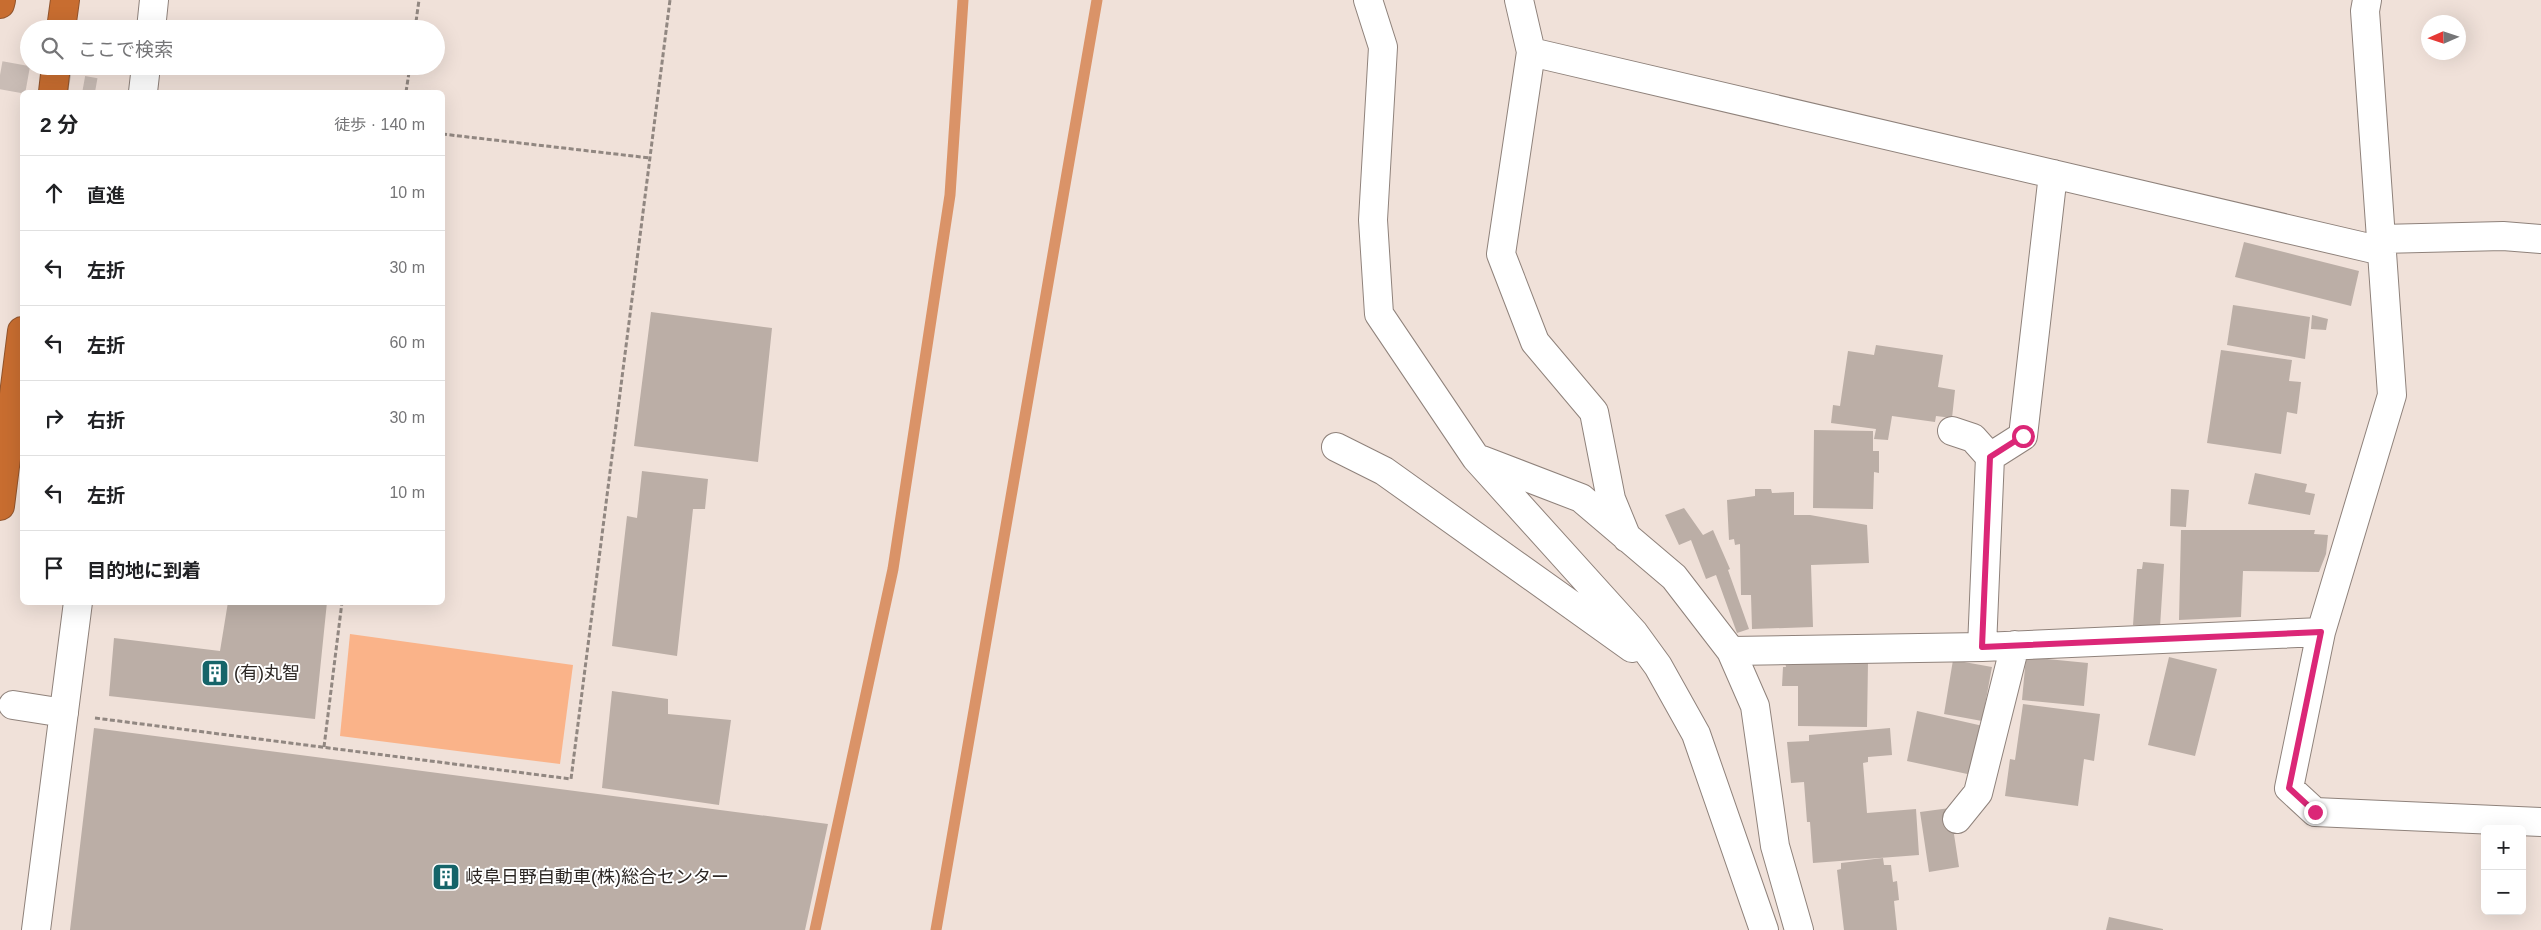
<!DOCTYPE html>
<html lang="ja">
<meta charset="utf-8">
<style>
body{margin:0;font-family:Arial,"Noto Sans JP",sans-serif;background:#f2f2f2;color:#202124}
.controls{position:absolute;right:15px;bottom:15px;display:grid;overflow:hidden;border-radius:8px;box-shadow:0 5px 20px #0002}
.controls button{width:45px;height:45px;display:grid;place-items:center;padding:0;border:0;border-bottom:1px solid #e0e0e0;background:#fff;color:#202124;font:25px sans-serif}
.compass{position:absolute;left:2421px;top:15px;width:45px;height:45px;border-radius:50%;background:#fff;box-shadow:0 5px 20px #0002;rotate:267deg}
.stop{position:absolute;width:15px;height:15px;margin:-11px;border:4px solid #db2777;border-radius:50%;background:#fff}
.stop.end{background:#db2777;border-color:#fff;box-shadow:0 1px 5px #0008}
.list{margin:0;padding:0;list-style:none}
h2{display:flex;justify-content:space-between;align-items:center;height:65px;margin:0;padding:0 20px;font-size:21px}
h2 small{font-size:16px;font-weight:400;color:#757577}
.list li{display:grid;grid-template-columns:32px 1fr auto;gap:15px;align-items:center;box-sizing:border-box;height:75px;padding:0 20px;border-top:1px solid #e0e0e0}
.list b{display:block;font-size:19px;white-space:nowrap}
.list em{font-size:16px;font-style:normal;color:#757577}
.icon{flex:none;width:28px;height:28px;fill:none;stroke:currentColor;stroke-width:2;stroke-linecap:round;stroke-linejoin:round}
.map{position:relative;flex:none;width:2541px;height:930px;overflow:hidden}
.search{position:absolute;background:#fff;box-shadow:0 5px 20px #0002;left:20px;top:20px;width:425px;height:55px;display:flex;align-items:center;gap:12px;box-sizing:border-box;padding:0 18px;border-radius:28px;color:#757577;font-size:19px}
.panel{position:absolute;background:#fff;box-shadow:0 5px 20px #0002;left:20px;top:90px;width:425px;height:515px;border-radius:8px}
.map>svg:first-child{display:block}
.green{fill:#fab389}
.lines{fill:none;stroke-linecap:round;stroke-linejoin:round}
.stream{stroke:#da9368;stroke-width:11}
.building{fill:#bbaea6}
.minor-tunnel{stroke:#c9bcb5;stroke-width:28;stroke-dasharray:28 14;stroke-linecap:butt}
.minor-casing{stroke:#8f827b;stroke-width:30}
.highway-casing{stroke:#91542c;stroke-width:30}
.path{stroke:#918781;stroke-width:3;stroke-dasharray:5 2.5;stroke-linecap:butt}
.minor{stroke:#fff;stroke-width:28}
.highway{stroke:#c86d30;stroke-width:28}
.route{stroke:#db2777;stroke-width:6}
.labels{text-anchor:middle;dominant-baseline:central;stroke-width:4;stroke-linejoin:round;paint-order:stroke}
.poi-label{font-size:18px;fill:#2c2724;stroke:#fff;text-anchor:start}
</style>
<div class="map">
<svg width="2541" height="930" viewBox="0 0 2541 930">
<rect width="100%" height="100%" fill="#f0e1d9"/>
<path class="green" d="M350,634l223,31 -13,99 -220,-28z"/>
<g class="lines">
<path class="stream" d="M815,930l78,-361 57,-374 13,-195
M936,930l161,-930"/>
</g>
<path class="building" d="M2244,242l115,29 -8,35 -116,-29z
M2233,305l77,12 -5,42 -78,-14z
M651,312l121,16 -14,134 -124,-16z
M2312,315l16,4 -2,11 -15,-1z
M1876,345l67,10 -5,32 17,3 -3,28 -16,-2 -1,6 -43,-6 -4,24 -14,-1 2,-10 -45,-6 2,-18 7,1 8,-55 26,4z
M2221,350l71,10 -3,21 12,1 -4,32 -10,-2 -6,42 -74,-11z
M1814,430l59,1v20h6v22l-5,-1 -1,37 -60,-1z
M642,471l66,8 -3,30h-12l-16,147 -65,-10 15,-130 10,2z
M2255,473l52,11 -2,8 10,2 -5,21 -62,-11z
M1755,489h16l1,4 22,-1v23h16l57,10 2,38 -58,2 2,62 -61,2 -1,-34h-10l-1,-51 -5,1 -1,-6 -5,1 -2,-40 28,-4z
M2171,489l18,1 -3,37 -16,-1z
M1684,508l19,27 10,-5 17,39 -2,1 21,59 -12,4 -21,-58 -10,4 -15,-39 -12,5 -14,-30z
M2181,530h134l-1,4 14,1 -2,19 -7,18 -76,-1 -2,46 -62,3z
M2143,562l21,2 -4,63 -27,-2 4,-56h5z
M228,602h99l-12,117 -206,-23 5,-58 106,13z
M2026,657l62,6 -4,43 -62,-6z
M2169,657l48,12 -22,87 -47,-11z
M1953,660l39,7 -10,54 -38,-7z
M1785,661l83,1 -1,65 -69,-1v-40h-16l1,-19h3z
M612,691l56,8v15l63,6 -12,85 -117,-17z
M2023,704l77,10 -6,47 -10,-2 -6,47 -73,-10 5,-37 5,1z
M1917,711l66,15 -11,49 -65,-14z
M94,728l734,96 -23,106h-735z
M1890,728l2,27 -24,2v5l-5,1 4,50 49,-4 3,46 -106,8 -3,-41h-3l-3,-40 -13,1 -4,-41 22,-1v-6z
M1950,808l9,59 -30,5 -9,-60z
M1883,858l1,7h7l2,17 4,-1 2,19 -5,1 3,29h-53l-7,-60 4,-1v-6z
M2109,917l54,12v1h-57z"/>
<g class="lines">
<path class="minor-tunnel" d="M0,75l95,17"/>
<defs>
<path id="minor" d="M1368,0l15,47 -10,173 6,94 97,144 158,175 24,33 38,68 68,196
M1519,0l12,52 851,199
M151,29l3,-29
M1531,52l-30,202 34,88 59,70 17,87 16,39
M143,92l3,-26
M2381,239l122,-3 38,3
M1952,431l21,7 17,19 -8,190
M1336,447l48,24 248,177
M1990,457l33,-21 30,-262
M1482,460l99,38 93,79 57,74
M2321,632l71,-237 -27,-384 2,-11
M13,705l51,8
M1957,819l21,-26 37,-148
M36,930l42,-328
M1799,930l-24,-84 -20,-140 -24,-55 251,-4 339,-15 -32,156 26,24 226,10"/>
<path id="highway" d="M0,4l1,-4
M61,29l4,-29
M53,92l3,-26
M0,506l22,-175"/>
</defs>
<use href="#minor" class="minor-casing"/>
<use href="#highway" class="highway-casing"/>
<path class="path" d="M415,29l4,-29
M406,92l4,-26
M442,134l208,24
M95,718l476,61 99,-779
M324,747l18,-145"/>
<use href="#minor" class="minor"/>
<use href="#highway" class="highway"/>
</g>
<g class="lines">
<path class="route" d="M2023,436l-33,21 -8,190 339,-15 -32,156 26,24"/>
</g>
<defs>
<symbol id="building-square" viewBox="-11 -11 22 22"><rect x="-9" y="-9" width="18" height="18" rx="4" fill="#156469" stroke="#fff"/><path d="M-4-6H4V6H1V3H-1V6H-4ZM-2.5-4.3h1.7v1.8h-1.7ZM.8-4.3h1.7v1.8H.8ZM-2.5-1h1.7V.8h-1.7ZM.8-1h1.7V.8H.8Z" fill="#fff"/></symbol>
</defs>
<g fill-rule="evenodd">
<use href="#building-square" x="199" y="657" width="32" height="32"/>
<use href="#building-square" x="430" y="861" width="32" height="32"/>
</g>
<g class="labels">
<g class="poi-label">
<text x="234" y="673">(有)丸智</text>
<text x="465" y="877">岐阜日野自動車(株)総合センター</text>
</g>
</g>
</svg>
<div class="controls">
<button>+</button>
<button>−</button>
</div>
<svg class="compass" viewBox="-18 -18 36 36"><path d="M0-13l5 13h-10z" fill="#e53935"/><path d="M0 13l5-13h-10z" fill="#757577"/></svg>
<div class="stop" style="left:2023px;top:436px"></div>
<div class="stop end" style="left:2315px;top:812px"></div>
<div class="search"><svg class="icon" aria-label="search" viewBox="0 0 24 24"><circle cx="10" cy="10" r="6"/><path d="M15 15l6 6"/></svg>ここで検索</div>
<section class="panel">
<h2>2 分<small>徒歩 · 140 m</small></h2>
<ul class="list">
<li><svg class="icon" aria-label="ahead" viewBox="0 0 24 24"><path d="M12 20V5M6 11l6-6 6 6"/></svg><div><b>直進</b></div><em>10 m</em></li>
<li><svg class="icon" aria-label="left" viewBox="0 0 24 24"><path d="M17 20v-9H6M10 6l-5 5 5 5"/></svg><div><b>左折</b></div><em>30 m</em></li>
<li><svg class="icon" aria-label="left" viewBox="0 0 24 24"><path d="M17 20v-9H6M10 6l-5 5 5 5"/></svg><div><b>左折</b></div><em>60 m</em></li>
<li><svg class="icon" aria-label="right" viewBox="0 0 24 24"><path d="M7 20v-9h11M14 6l5 5-5 5"/></svg><div><b>右折</b></div><em>30 m</em></li>
<li><svg class="icon" aria-label="left" viewBox="0 0 24 24"><path d="M17 20v-9H6M10 6l-5 5 5 5"/></svg><div><b>左折</b></div><em>10 m</em></li>
<li><svg class="icon" aria-label="arrive" viewBox="0 0 24 24"><path d="M6 21V4h12l-3 4 3 4H6"/></svg><div><b>目的地に到着</b></div></li>
</ul>
</section>
</div>
